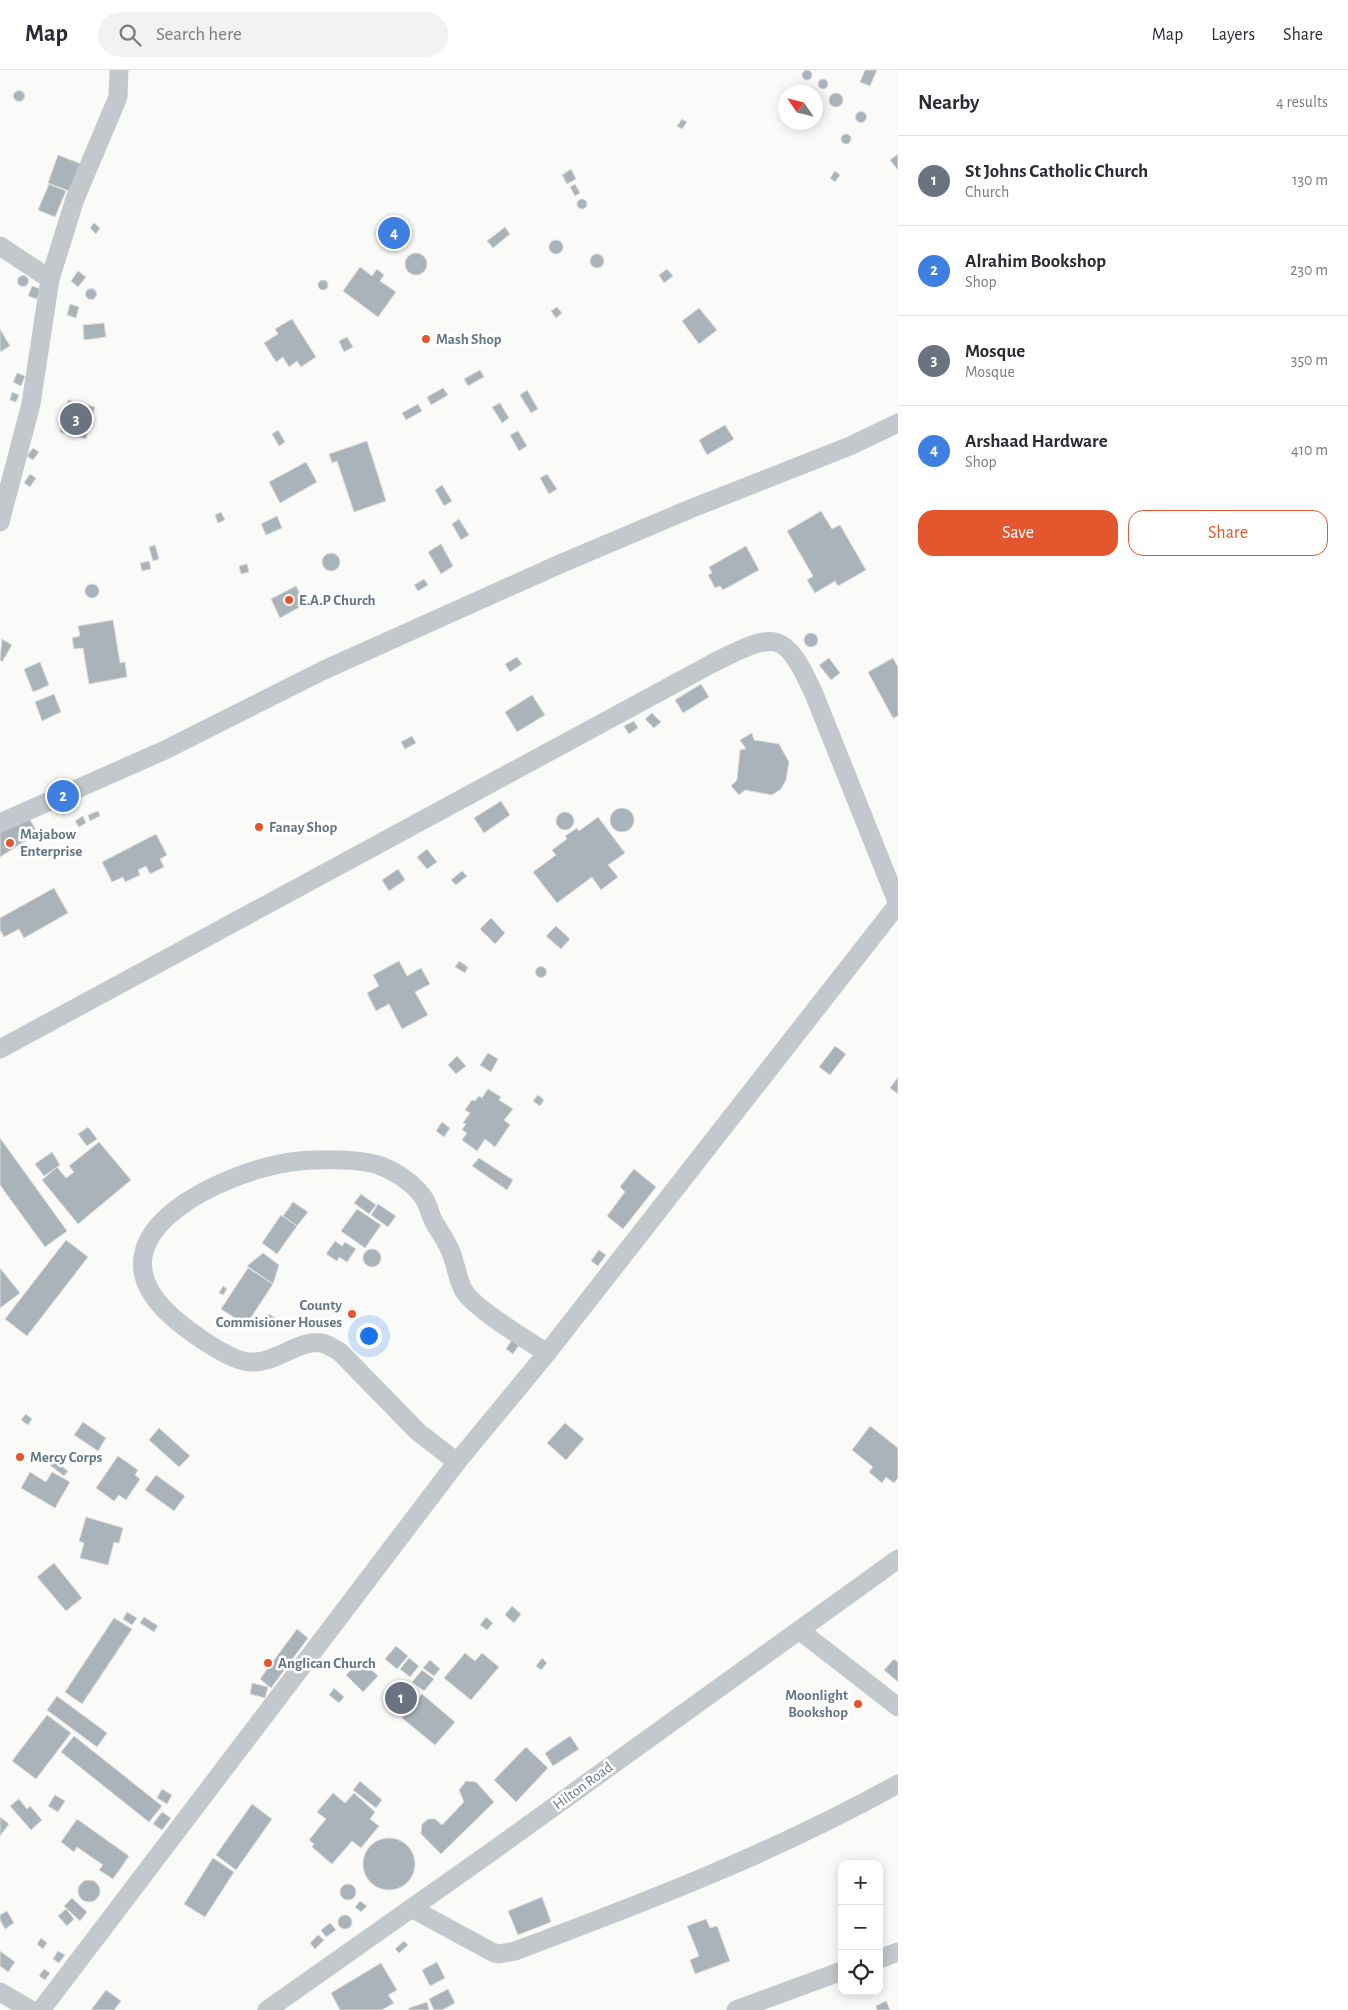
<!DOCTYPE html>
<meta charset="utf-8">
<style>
body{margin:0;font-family:"Alegreya Sans",sans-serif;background:#f2f2f3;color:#2b2b33}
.controls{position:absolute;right:15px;bottom:15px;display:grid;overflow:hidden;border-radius:10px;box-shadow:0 2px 12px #0003}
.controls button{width:45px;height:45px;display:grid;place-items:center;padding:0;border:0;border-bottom:1px solid #e1e1e2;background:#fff;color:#2b2b33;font:25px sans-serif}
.compass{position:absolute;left:778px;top:15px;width:45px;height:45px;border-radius:50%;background:#fff;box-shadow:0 2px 12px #0003;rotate:305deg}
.you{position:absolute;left:368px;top:1265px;width:18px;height:18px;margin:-12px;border:4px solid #fff;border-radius:50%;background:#1a73e8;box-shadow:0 0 0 8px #1a73e833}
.badge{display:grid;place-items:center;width:32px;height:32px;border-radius:50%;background:#e4572e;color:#fff;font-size:16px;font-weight:700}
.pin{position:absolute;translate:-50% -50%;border:2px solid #fff;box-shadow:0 1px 5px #0006}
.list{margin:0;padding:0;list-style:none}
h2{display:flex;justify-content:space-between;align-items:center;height:65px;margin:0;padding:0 20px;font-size:21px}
h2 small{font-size:16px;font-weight:400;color:#7c7c81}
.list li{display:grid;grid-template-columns:32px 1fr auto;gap:15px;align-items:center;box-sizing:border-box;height:90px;padding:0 20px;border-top:1px solid #e1e1e2}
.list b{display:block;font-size:19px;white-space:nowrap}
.list p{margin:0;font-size:16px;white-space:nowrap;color:#7c7c81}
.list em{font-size:16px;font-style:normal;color:#7c7c81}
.actions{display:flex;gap:10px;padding:15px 20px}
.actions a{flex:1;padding:11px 0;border:1px solid #e4572e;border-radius:15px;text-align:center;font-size:18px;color:#e4572e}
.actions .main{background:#e4572e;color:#fff}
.icon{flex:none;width:28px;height:28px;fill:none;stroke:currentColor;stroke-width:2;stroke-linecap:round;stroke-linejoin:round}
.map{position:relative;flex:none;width:898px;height:1940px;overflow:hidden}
header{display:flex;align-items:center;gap:30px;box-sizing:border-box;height:70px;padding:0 25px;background:#fff;border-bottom:1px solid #e1e1e2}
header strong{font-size:24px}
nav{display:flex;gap:28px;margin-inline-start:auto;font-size:18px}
.search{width:350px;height:45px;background:#f2f2f3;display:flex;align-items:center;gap:12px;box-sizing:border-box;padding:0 18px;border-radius:28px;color:#7c7c81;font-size:19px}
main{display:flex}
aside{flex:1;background:#fff}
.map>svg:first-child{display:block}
.building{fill:#aab3b9;stroke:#dcdcda}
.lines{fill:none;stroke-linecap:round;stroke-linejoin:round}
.minor{stroke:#c3c8cc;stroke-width:19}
.poi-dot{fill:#e4572e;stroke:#fff;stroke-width:2}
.labels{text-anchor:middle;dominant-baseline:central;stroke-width:5;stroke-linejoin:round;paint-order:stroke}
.poi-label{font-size:15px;font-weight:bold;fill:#657683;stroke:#fff;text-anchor:start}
.street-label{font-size:15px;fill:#657683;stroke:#fff}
</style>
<header>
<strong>Map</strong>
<div class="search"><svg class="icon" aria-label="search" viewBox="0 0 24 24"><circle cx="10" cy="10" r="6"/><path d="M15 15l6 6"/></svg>Search here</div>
<nav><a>Map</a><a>Layers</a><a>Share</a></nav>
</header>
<main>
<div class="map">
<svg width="898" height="1940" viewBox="0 0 898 1940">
<rect width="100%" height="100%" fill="#fafaf8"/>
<path class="building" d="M802 5a5 5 0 1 1 10 0a5 5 0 1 1-10 0Z
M865,0h12l-7,16 -10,-4z
M818 14a5 5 0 1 1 10 0a5 5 0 1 1-10 0Z
M13.5 26a5.5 5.5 0 1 1 11 0a5.5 5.5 0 1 1-11 0Z
M829 30a7 7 0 1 1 14 0a7 7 0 1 1-14 0Z
M855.5 47a5.5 5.5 0 1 1 11 0a5.5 5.5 0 1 1-11 0Z
M682,49l5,3 -5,7 -5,-3z
M841 69a5 5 0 1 1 10 0a5 5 0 1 1-10 0Z
M898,84v16l-8,-10z
M58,85l26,10 -10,28 -26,-10z
M571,99l5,10 -9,5 -5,-9z
M835,101l5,4 -5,7 -5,-4z
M49,114l17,7 -11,26 -17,-7z
M575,114l5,9 -5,3 -5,-9z
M577 134a5 5 0 1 1 10 0a5 5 0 1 1-10 0Z
M94,153l6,5 -4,6 -6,-6z
M505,157l5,7 -17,14 -6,-7z
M549 177a7 7 0 1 1 14 0a7 7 0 1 1-14 0Z
M405 194a11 11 0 1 1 22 0a11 11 0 1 1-22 0Z
M590 191a7 7 0 1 1 14 0a7 7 0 1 1-14 0Z
M360,197l12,9 5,-7 7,6 -4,6 16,11 -18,25 -35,-26z
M667,199l6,7 -9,7 -5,-8z
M78,201l8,6 -8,10 -7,-6z
M17.5 211a5.5 5.5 0 1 1 11 0a5.5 5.5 0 1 1-11 0Z
M318 215a5 5 0 1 1 10 0a5 5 0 1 1-10 0Z
M32,216l9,3 -4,10 -9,-3z
M85.5 224a5.5 5.5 0 1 1 11 0a5.5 5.5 0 1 1-11 0Z
M70,234l9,3 -3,11 -9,-3z
M557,237l5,6 -6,5 -5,-7z
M699,238l18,22 -18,14 -17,-23z
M292,249l24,38 -15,10 -4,-6 -8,6 -6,-10 -7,5 -12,-19 14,-9 -3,-5z
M104,253l2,14 -22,3 -1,-15z
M0,259l10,17 -10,6z
M347,267l6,10 -9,5 -5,-11z
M480,300l4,7 -16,9 -4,-7z
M17,303l8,3 -4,10 -8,-4z
M443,318l5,7 -17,10 -4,-8z
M527,320l11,19 -7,4 -11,-18z
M12,322l7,3 -3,7 -6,-2z
M68,330l27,7 -9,32 -26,-7 3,-12 -2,-5 4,-3z
M500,333l9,15 -7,5 -10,-16z
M418,334l4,7 -16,9 -4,-7z
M725,355l9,14 -27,16 -8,-15z
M278,360l7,12 -6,4 -7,-12z
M518,361l9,15 -8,5 -9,-16z
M367,371l19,60 -32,11 -17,-51 -5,2 -3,-9z
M33,378l6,4 -6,8 -6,-4z
M306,392l11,20 -37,21 -11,-21z
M30,404l6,4 -6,9 -6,-4z
M547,404l10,15 -8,5 -9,-16z
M442,415l10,16 -8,5 -9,-16z
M821,441l11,18 8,-4 26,45 -28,16 -3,-5 -20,12 -8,-13 6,-4 -26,-45z
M221,442l4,8 -7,3 -3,-8z
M277,446l5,12 -16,7 -5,-11z
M459,449l10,16 -8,5 -9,-16z
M441,474l12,22 -12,8 -13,-22z
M155,475l4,14 -6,2 -4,-14z
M746,476l13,24 -36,20 -3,-4 -5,2 -7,-13 4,-2 -3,-6z
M322 492a9 9 0 1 1 18 0a9 9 0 1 1-18 0Z
M149,491l2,8 -9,2 -2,-8z
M247,494l2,8 -8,2 -2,-8z
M424,509l4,6 -10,6 -4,-6z
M85 521a7 7 0 1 1 14 0a7 7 0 1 1-14 0Z
M296,516l9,18 -25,14 -9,-19z
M113,550l7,43 5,-1 2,15 -38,7 -6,-36 -9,1 -2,-11 8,-2 -2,-10z
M804 570a7 7 0 1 1 14 0a7 7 0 1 1-14 0Z
M2,569l10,6 -10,17 -2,-2z
M517,587l5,7 -12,8 -5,-8z
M829,588l11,15 -9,7 -12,-15z
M893,588l5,9v49l-5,2 -25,-46z
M40,592l9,23 -16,7 -9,-23z
M701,614l8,13 -26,16 -8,-13z
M54,624l7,18 -19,9 -7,-19z
M532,625l13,20 -28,17 -12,-20z
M652,643l9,9 -7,6 -9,-9z
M634,651l4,7 -9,6 -5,-8z
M752,663l2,7 25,4 10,18 -3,18 -5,9 -9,6 -27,-5 -6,5 -8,-9 6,-6 3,-30 6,-1 -6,-9z
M412,666l4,7 -11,6 -4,-7z
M501,731l9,14 -26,18 -10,-15z
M610 750a12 12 0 1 1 24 0a12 12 0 1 1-24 0Z
M98,741l2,5 -10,5 -2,-6z
M556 751a9 9 0 1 1 18 0a9 9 0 1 1-18 0Z
M27,745l11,18 -38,24v-25z
M83,746l3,7 -7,4 -4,-6z
M598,747l27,36 -17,12 10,12 -17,13 -9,-13 -35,26 -24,-31 23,-17 -4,-5 15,-11 -2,-3 12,-8 2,3z
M156,764l11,21 -7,4 4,8 -14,7 -4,-8 -8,4 2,5 -15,7 -2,-5 -11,5 -10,-20z
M427,779l10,13 -10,7 -10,-12z
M398,799l7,11 -16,11 -7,-11z
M462,801l5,5 -11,9 -5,-5z
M54,818l14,25 -44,25 -5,-9 -15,8 -4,-7v-12z
M491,848l14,15 -10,11 -15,-15z
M556,856l14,13 -9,10 -15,-13z
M399,891l8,15 14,-8 9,16 -15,8 13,23 -26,14 -13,-25 -13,7 -9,-18 12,-7 -6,-11z
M459,891l9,6 -3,6 -10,-6z
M535.5 902a5.5 5.5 0 1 1 11 0a5.5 5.5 0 1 1-11 0Z
M835,976l11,8 -16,21 -11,-8z
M488,983l10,6 -7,13 -11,-7z
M457,986l9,10 -10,8 -8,-9z
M898,1007v17l-8,-6z
M488,1019l13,8 -2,3 14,9 -9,11 6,5 -15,22 -10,-8 -8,12 -15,-11 5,-7 -5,-3 4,-6 -3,-1 7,-10 -5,-3 7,-10 3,1 4,-5 3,2z
M538,1025l6,5 -4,6 -7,-5z
M442,1052l8,6 -6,9 -8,-6z
M88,1057l9,12 -10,7 -9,-12z
M0,1068l67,93 -22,16 -45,-62z
M99,1072l32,38 -53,44 -36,-44 15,-13 9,11 8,-6 -5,-6z
M52,1082l8,13 -16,11 -9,-12z
M479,1088l34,22 -6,10 -35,-24z
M634,1099l22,18 -33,42 -16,-13 18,-24 -5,-5z
M361,1124l15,11 -7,9 -15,-11z
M293,1132l15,10 -11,14 -14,-10z
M378,1134l18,12 -8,11 -17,-12z
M357,1139l24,16 -16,23 -24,-17z
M281,1145l16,11 -20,28 -15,-11z
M66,1170l22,17 -61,79 -22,-17z
M335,1171l7,5 3,-4 11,7 -9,13 -8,-5 -2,4 -11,-7z
M363 1188a9 9 0 1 1 18 0a9 9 0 1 1-18 0Z
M599,1180l7,5 -8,11 -7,-5z
M263,1183l16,12 -6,19 -26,-18z
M0,1198l20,25 -20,15z
M248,1198l25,16 -27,41 -25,-16z
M223,1216l4,3 -4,6 -4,-2z
M269,1244l8,5 -7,10 -8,-6z
M512,1270l7,5 -6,9 -7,-5z
M26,1344l6,5 -4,6 -7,-5z
M83,1352l23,16 -8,13 -24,-16z
M565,1353l19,16 -18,21 -19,-17z
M870,1356l28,22v30l-4,5 -8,-6 -4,6 -13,-11 4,-5 -21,-17z
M159,1358l31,28 -11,11 -30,-27z
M118,1386l20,14 -3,5 5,4 -14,21 -7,-5 -5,6 -18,-13z
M53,1390l15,11 -4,5 -14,-11z
M30,1402l16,10 6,-10 18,10 -15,26 -34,-20z
M156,1405l29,21 -11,15 -29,-21z
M86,1447l37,11 -4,15 -5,-1 -6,23 -28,-7 4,-15 -5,-2z
M54,1493l28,35 -16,13 -29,-34z
M512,1536l9,8 -7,9 -9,-8z
M127,1542l10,6 -5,7 -9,-6z
M144,1547l14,9 -4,6 -14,-9z
M486,1547l7,6 -6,7 -7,-5z
M114,1548l18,11 -50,75 -17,-12z
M297,1559l11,9 -37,50 -11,-9z
M396,1576l12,10 -11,13 -12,-10z
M465,1583l10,8 7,-8 17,14 -28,33 -27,-22z
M409,1588l10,8 -9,11 -10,-8z
M542,1588l5,5 -6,7 -5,-4z
M894,1589l4,3v20l-14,-12z
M361,1590l17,16 -15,16 -17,-17z
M430,1590l10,9 -6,7 -11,-8z
M422,1600l12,9 -10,12 -12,-9z
M252,1613l16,4 -3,11 -15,-4z
M334,1618l10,9 -5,6 -10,-8z
M422,1624l33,28 -20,23 -33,-27z
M57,1626l50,37 -10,14 -50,-37z
M47,1645l24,18 -35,46 -24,-18z
M74,1666l88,70 -13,16 -88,-70z
M570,1666l9,13 -26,17 -8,-13z
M526,1677l22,21 -32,34 -22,-22z
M360,1711l22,19 -6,8 -23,-18z
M466,1711l10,1 18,20 -53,52 -20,-20 1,-10 6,-5h7l7,6 22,-23 -5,-12z
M162,1719l10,6 -5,9 -10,-6z
M333,1723l12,10 9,-10 21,19 -5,7 9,7 -18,22 -9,-7 -20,23 -20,-17 2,-3 -5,-4 17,-21 -9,-7z
M55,1725l10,6 -7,11 -10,-6z
M19,1729l8,10 3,-3 12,14 -11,10 -21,-24z
M252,1734l20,15 -36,51 -20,-15z
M162,1742l9,6 -9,12 -9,-6z
M0,1747l9,7 -9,12z
M77,1749l52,37 -16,23 -14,-9 4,-5 -26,-18 -3,5 -13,-10z
M363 1794a26 26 0 1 1 52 0a26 26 0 1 1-52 0Z
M213,1788l21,14 -29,45 -21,-13z
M78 1821a11 11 0 1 1 22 0a11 11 0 1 1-22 0Z
M340 1822a8 8 0 1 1 16 0a8 8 0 1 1-16 0Z
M542,1827l9,25 -33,13 -10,-24z
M72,1828l15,14 -7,9 -16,-15z
M360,1831l7,5 -6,6 -6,-5z
M66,1839l8,10 -7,7 -9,-10z
M7,1841l7,12 -9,6 -5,-9v-5z
M338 1852a7 7 0 1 1 14 0a7 7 0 1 1-14 0Z
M706,1849l4,9 7,-2 13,35 -35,13 -5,-14 9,-4 -12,-30z
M330,1853l6,7 -10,7 -5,-7z
M318,1865l6,5 -9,9 -5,-6z
M41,1868l6,5 -4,6 -6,-5z
M404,1871l4,4 -9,8 -4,-4z
M0,1881l15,11 -7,10 -8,-6z
M58,1881l7,4 -6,8 -6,-4z
M437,1892l8,16 -15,8 -8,-16z
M381,1893l16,27 -9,5 6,8 -12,7h-42l-9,-17z
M44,1899l6,4 -5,7 -6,-4z
M448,1919l7,14 -13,7h-8l-5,-11z
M106,1920l15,11 -7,9h-23z
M886,1931l4,9h-13l-1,-4z
M427,1932l2,8h-20v-2z"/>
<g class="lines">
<path class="minor" d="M0,176l50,33
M0,452l31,-118 19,-125 25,-80 43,-102 1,-27
M0,753l165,-73 159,-80 236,-106 130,-55 160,-63 48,-23
M0,979l713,-386c62,-31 71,-35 101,31l84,210
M457,1392l-39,-30 -78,-80c-5,-3 -11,-7 -18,-9 -23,-4 -47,21 -72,19 -22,-1 -68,-35 -84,-51 -79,-79 61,-140 125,-149 22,-3 69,-4 90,4 16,6 35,19 44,34 4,7 5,15 9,22 5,9 12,18 16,28 6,13 7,29 14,41 10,17 64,50 83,62
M799,1560l99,77
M411,1838l83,45 5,1 16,-3c131,-49 261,-99 383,-167
M879,1889l19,-7
M0,1922l31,18
M41,1940l416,-548 90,-109 351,-449
M267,1940l220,-155 411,-296
M736,1940l106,-39"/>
</g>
<g class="poi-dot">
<circle cx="426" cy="269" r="5"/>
<circle cx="289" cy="530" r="5"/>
<circle cx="259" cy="757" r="5"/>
<circle cx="10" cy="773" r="5"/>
<circle cx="352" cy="1244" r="5"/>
<circle cx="20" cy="1387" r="5"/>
<circle cx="268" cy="1593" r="5"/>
<circle cx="858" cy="1634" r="5"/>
</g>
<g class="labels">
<g class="poi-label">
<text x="436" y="269">Mash Shop</text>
<text x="299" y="530">E.A.P Church</text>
<text x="269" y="757">Fanay Shop</text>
<text x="20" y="764">Majabow<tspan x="20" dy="17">Enterprise</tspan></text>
<text x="342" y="1235" text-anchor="end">County<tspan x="342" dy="17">Commisioner Houses</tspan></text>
<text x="30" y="1387">Mercy Corps</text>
<text x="278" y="1593">Anglican Church</text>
<text x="848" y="1625" text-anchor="end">Moonlight<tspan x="848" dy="17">Bookshop</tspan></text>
</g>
<g class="street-label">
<text transform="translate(583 1716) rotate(-36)">Hilton Road</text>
</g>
</g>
</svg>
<div class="controls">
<button>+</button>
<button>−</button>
<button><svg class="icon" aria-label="locate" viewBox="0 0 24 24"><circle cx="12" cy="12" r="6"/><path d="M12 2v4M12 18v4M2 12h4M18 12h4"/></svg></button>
</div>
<svg class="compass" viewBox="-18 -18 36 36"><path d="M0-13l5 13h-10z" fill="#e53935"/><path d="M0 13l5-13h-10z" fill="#7c7c81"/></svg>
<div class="you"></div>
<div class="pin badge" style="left:401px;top:1628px;background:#6b7280">1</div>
<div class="pin badge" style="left:63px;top:726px;background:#3f7fe0">2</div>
<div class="pin badge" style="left:76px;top:349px;background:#6b7280">3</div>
<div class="pin badge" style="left:394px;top:163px;background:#3f7fe0">4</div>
</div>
<aside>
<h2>Nearby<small>4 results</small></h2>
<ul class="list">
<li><span class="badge" style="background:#6b7280">1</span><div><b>St Johns Catholic Church</b><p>Church</p></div><em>130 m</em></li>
<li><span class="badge" style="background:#3f7fe0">2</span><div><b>Alrahim Bookshop</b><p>Shop</p></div><em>230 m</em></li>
<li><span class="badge" style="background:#6b7280">3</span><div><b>Mosque</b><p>Mosque</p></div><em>350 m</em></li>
<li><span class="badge" style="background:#3f7fe0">4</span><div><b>Arshaad Hardware</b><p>Shop</p></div><em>410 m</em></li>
</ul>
<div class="actions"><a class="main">Save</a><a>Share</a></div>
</aside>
</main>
